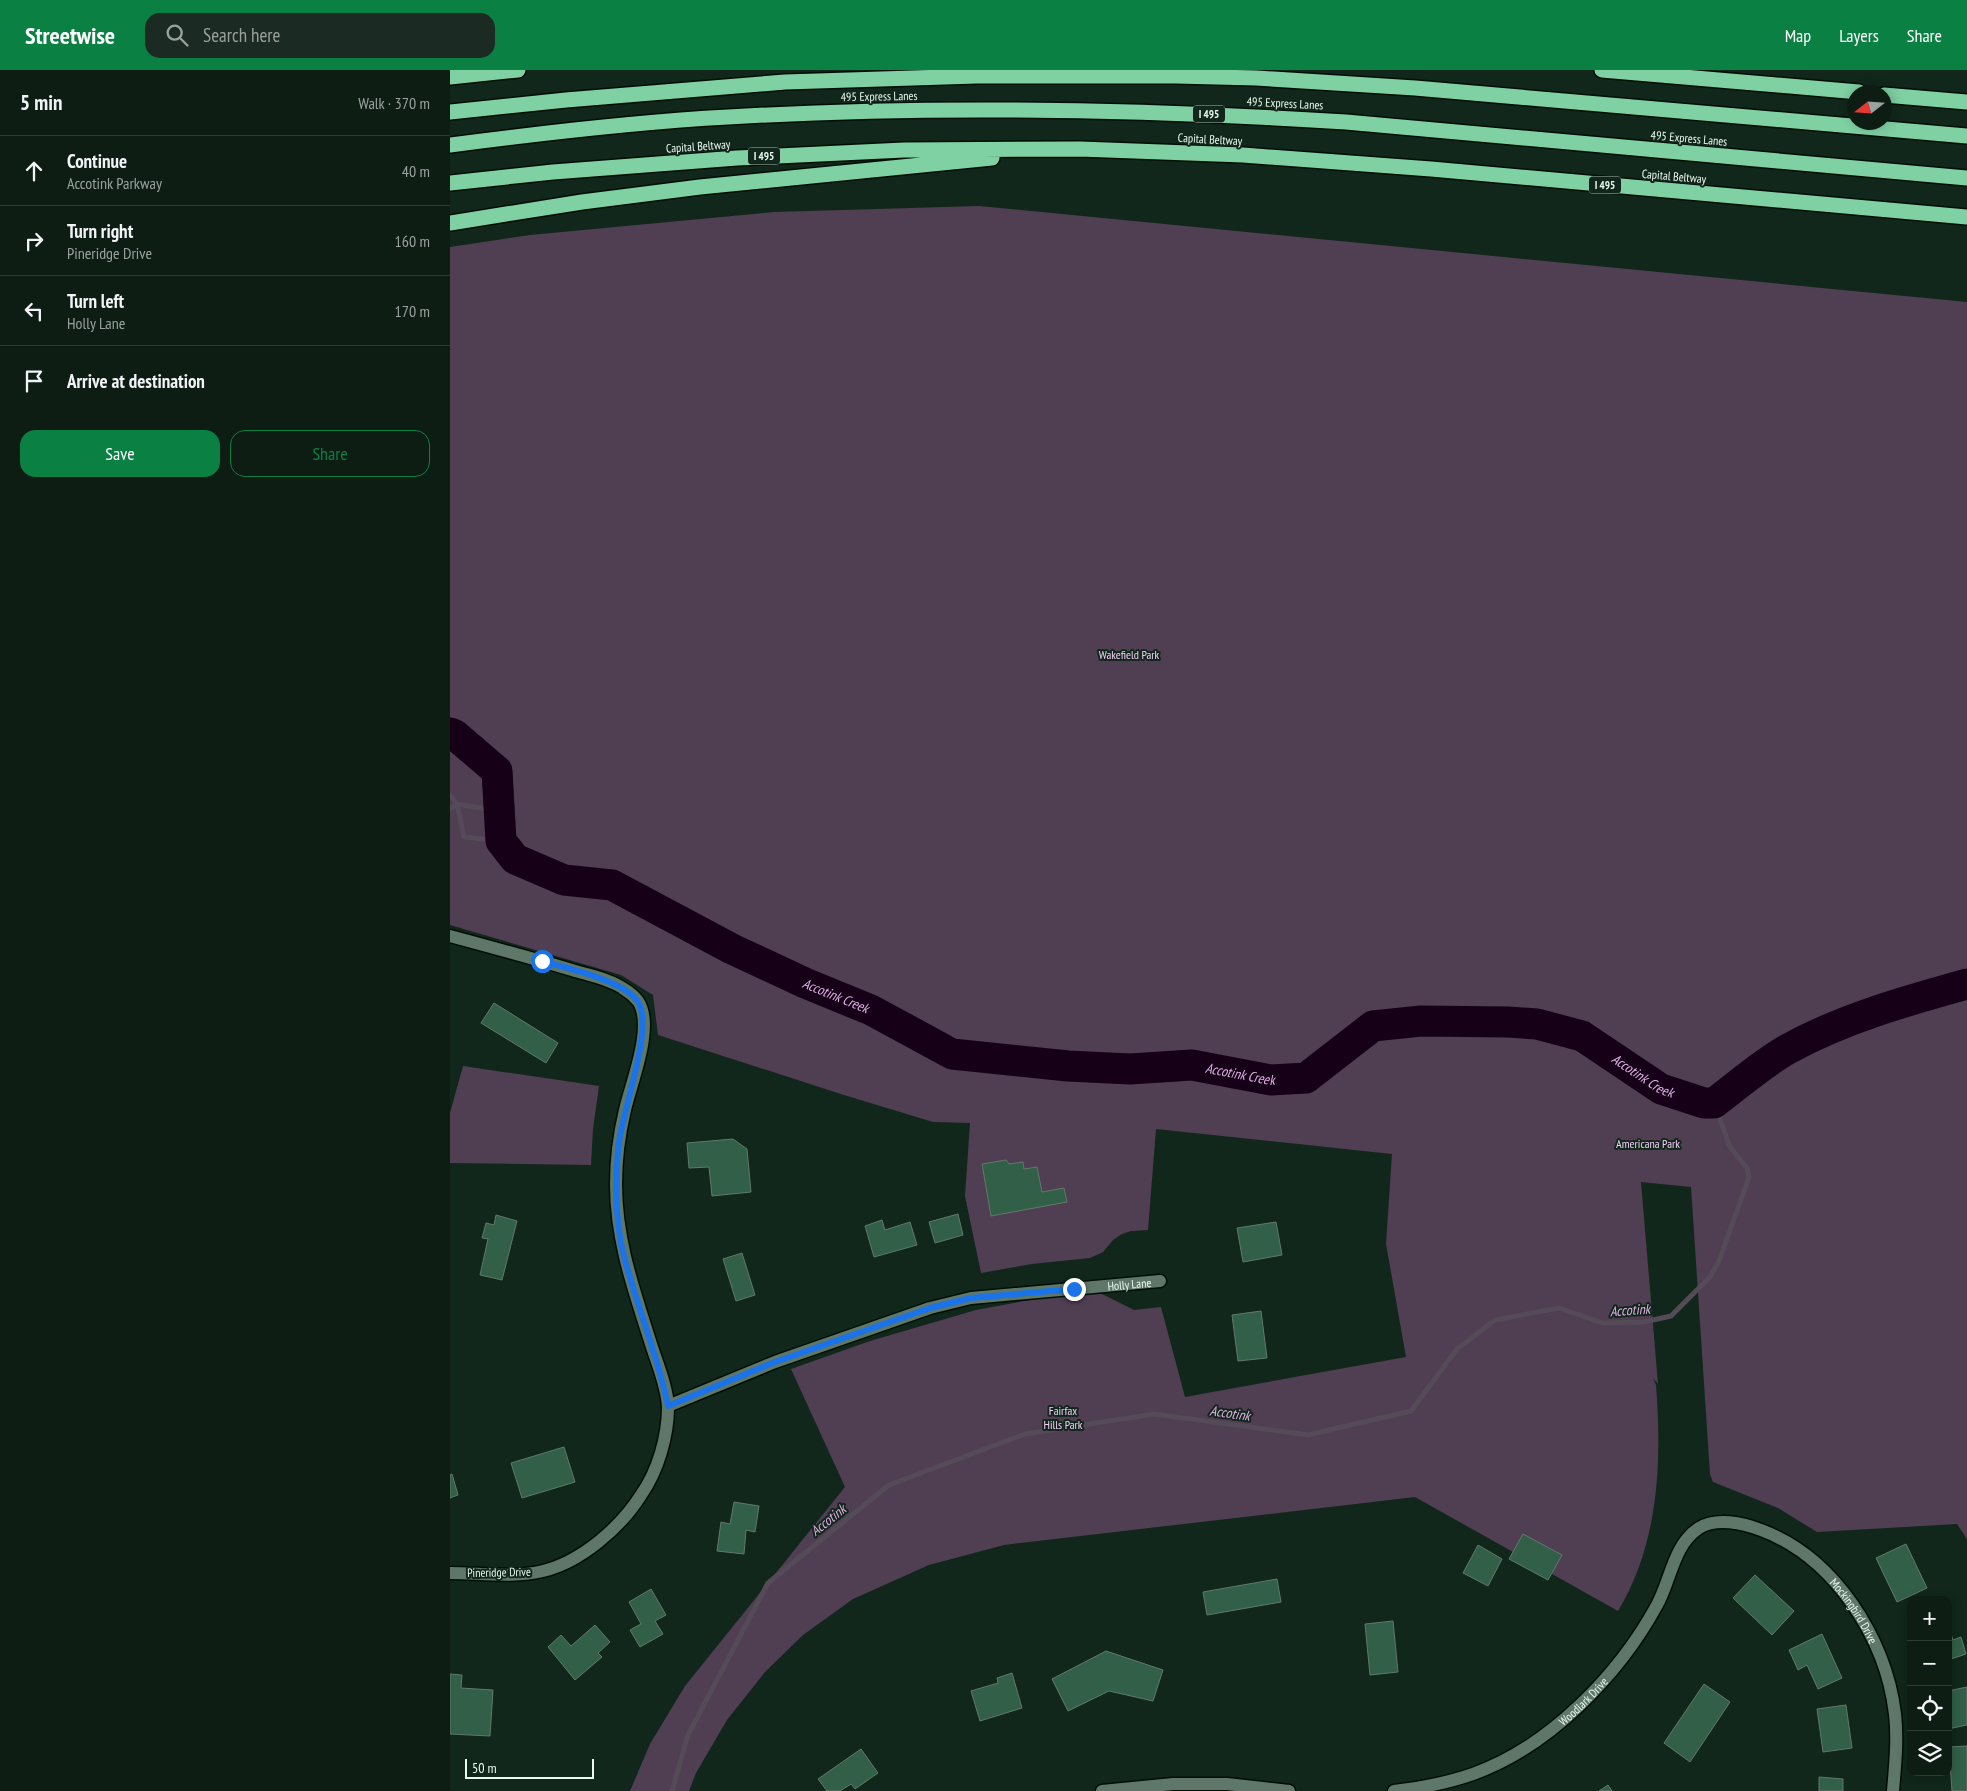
<!DOCTYPE html>
<meta charset="utf-8">
<style>
body{margin:0;font-family:"PT Sans Narrow",sans-serif;background:#1b2a22;color:#f1f3f6}
.controls{position:absolute;right:15px;bottom:15px;display:grid;overflow:hidden;border-radius:10px;box-shadow:0 2px 12px #0003}
.controls button{width:45px;height:45px;display:grid;place-items:center;padding:0;border:0;border-bottom:1px solid #2d3b34;background:#0d1d14;color:#f1f3f6;font:25px sans-serif}
.compass{position:absolute;left:1397px;top:15px;width:45px;height:45px;border-radius:50%;background:#0d1d14;box-shadow:0 2px 12px #0003;rotate:253deg}
.scale{position:absolute;left:15px;bottom:12px;width:129px;box-sizing:border-box;padding-left:5px;border:2px solid #eaf8ef;border-top:0;font-size:14px;line-height:18px;white-space:nowrap;color:#eaf8ef;-webkit-text-stroke:4px #11271b;paint-order:stroke}
.stop{position:absolute;width:15px;height:15px;margin:-11px;border:4px solid #1a73e8;border-radius:50%;background:#fff}
.stop.end{background:#1a73e8;border-color:#fff;box-shadow:0 1px 5px #0008}
.list{margin:0;padding:0;list-style:none}
h2{display:flex;justify-content:space-between;align-items:center;height:65px;margin:0;padding:0 20px;font-size:21px}
h2 small{font-size:16px;font-weight:400;color:#9aa2a0}
.list li{display:grid;grid-template-columns:32px 1fr auto;gap:15px;align-items:center;box-sizing:border-box;height:70px;padding:0 20px;border-top:1px solid #2d3b34}
.list b{display:block;font-size:19px;white-space:nowrap}
.list p{margin:0;font-size:16px;white-space:nowrap;color:#9aa2a0}
.list em{font-size:16px;font-style:normal;color:#9aa2a0}
.actions{display:flex;gap:10px;padding:15px 20px}
.actions a{flex:1;padding:11px 0;border:1px solid #0b8043;border-radius:15px;text-align:center;font-size:18px;color:#0b8043}
.actions .main{background:#0b8043;color:#fff}
.icon{flex:none;width:28px;height:28px;fill:none;stroke:currentColor;stroke-width:2;stroke-linecap:round;stroke-linejoin:round}
.map{position:relative;flex:none;width:1517px;height:1721px;overflow:hidden}
header{display:flex;align-items:center;gap:30px;box-sizing:border-box;height:70px;padding:0 25px;background:#0b8043;color:#fff}
header strong{font-size:24px}
nav{display:flex;gap:28px;margin-inline-start:auto;font-size:18px}
.search{width:350px;height:45px;background:#1b2a22;display:flex;align-items:center;gap:12px;box-sizing:border-box;padding:0 18px;border-radius:15px;color:#9aa2a0;font-size:19px}
main{display:flex}
aside{flex:1;background:#0d1d14}
.map>svg:first-child{display:block}
.green{fill:#503e52}
.lines{fill:none;stroke-linecap:round;stroke-linejoin:round}
.stream{stroke:#554a58;stroke-width:5}
.river{stroke:#150018;stroke-width:31}
.building{fill:#325f47;stroke:#61796b}
.minor-casing{stroke:#000f06;stroke-width:15}
.motorway-casing{stroke:#000f06;stroke-width:18}
.minor{stroke:#5e7768;stroke-width:12}
.motorway{stroke:#7fd0a3;stroke-width:15}
.route{stroke:#1a73e8;stroke-width:6}
.labels{text-anchor:middle;dominant-baseline:central;stroke-width:4;stroke-linejoin:round;paint-order:stroke}
.shield{fill:#11271b;stroke:#a9b9af;stroke-width:1}
.shield-label{font-size:11px;font-weight:bold;fill:#eaf8ef}
.street-label{font-size:12px;fill:#eaf8ef;stroke:#11271b}
.park-label{font-size:12px;fill:#f6cdfb;stroke:#11271b}
.water-label{font-size:14px;font-style:italic;fill:#e1afe7;stroke:#11271b}
</style>
<header>
<strong>Streetwise</strong>
<div class="search"><svg class="icon" aria-label="search" viewBox="0 0 24 24"><circle cx="10" cy="10" r="6"/><path d="M15 15l6 6"/></svg>Search here</div>
<nav><a>Map</a><a>Layers</a><a>Share</a></nav>
</header>
<main>
<aside>
<h2>5 min<small>Walk · 370 m</small></h2>
<ul class="list">
<li><svg class="icon" aria-label="ahead" viewBox="0 0 24 24"><path d="M12 20V5M6 11l6-6 6 6"/></svg><div><b>Continue</b><p>Accotink Parkway</p></div><em>40 m</em></li>
<li><svg class="icon" aria-label="right" viewBox="0 0 24 24"><path d="M7 20v-9h11M14 6l5 5-5 5"/></svg><div><b>Turn right</b><p>Pineridge Drive</p></div><em>160 m</em></li>
<li><svg class="icon" aria-label="left" viewBox="0 0 24 24"><path d="M17 20v-9H6M10 6l-5 5 5 5"/></svg><div><b>Turn left</b><p>Holly Lane</p></div><em>170 m</em></li>
<li><svg class="icon" aria-label="arrive" viewBox="0 0 24 24"><path d="M6 21V4h12l-3 4 3 4H6"/></svg><div><b>Arrive at destination</b></div></li>
</ul>
<div class="actions"><a class="main">Save</a><a>Share</a></div>
</aside>
<div class="map">
<svg width="1517" height="1721" viewBox="0 0 1517 1721">
<rect width="100%" height="100%" fill="#11271b"/>
<path class="green" d="M529,136l988,96v1237l-10,-15 -140,8 -39,-24 -65,-26 -3,-8 -19,-287 -50,-5 17,202 -5,-6 3,7c6,77 3,158 -38,226l-203,-114 -411,48 -75,20 -76,34 -50,36 -38,37 -38,48 -31,53 -7,18h-59l20,-47 35,-58 160,-199 -54,-118 79,-28 106,-31 64,-12 60,-5 34,17 27,-3 24,90 221,-40 -20,-113 6,-90 -236,-25 -8,101 -17,1 -9,3 -9,6 -10,12 -13,6 -58,6 -51,9 -16,-77 5,-73 -37,-1 -89,-27 -186,-60 -5,-40 -32,-20 -171,-50v-678l80,-12 244,-23z
M13,996l136,20 -6,43 -2,36 -141,-2v-50z"/>
<g class="lines">
<path class="stream" d="M0,725l7,9 7,33 37,4
M0,739l7,-5 24,4 18,7
M222,1721l16,-56 80,-152 121,-98 136,-51 129,-20 154,21 103,-24 46,-62 38,-29 64,-12 44,15 41,-1 27,-6 39,-39 9,-16 30,-84 -2,-9 -17,-21 -16,-44"/>
<path class="river" id="s1" d="M0,663l5,2 42,36 4,70 14,18 49,21 48,5 120,64 73,34 66,27 81,44 116,12 62,3 62,-4 79,15 35,-2 67,-52 48,-5 87,1 29,2 45,12 79,53 43,14h10c24,-18 49,-40 74,-54 56,-31 118,-48 179,-65"/>
</g>
<path class="building" d="M44,933l64,40 -12,20 -65,-40z
M283,1069l14,10 4,43 -39,4 -3,-29 -20,1 -2,-25z
M556,1090l3,4 14,-2 1,7 13,-2 5,25 22,-4 3,14 -76,14 -9,-52z
M508,1144l5,21 -28,8 -6,-21z
M46,1145l21,6 -15,59 -22,-5 8,-36 -6,-1 4,-15 8,2z
M432,1150l3,10 25,-8 7,23 -43,12 -9,-31z
M826,1152l6,33 -39,7 -6,-34z
M292,1183l13,42 -19,6 -13,-42z
M811,1241l6,47 -29,3 -6,-46z
M114,1377l11,35 -53,16 -11,-35z
M2,1404l6,21 -8,3v-23z
M284,1432l25,4 -4,26 -9,-2 -2,24 -27,-3 4,-29 9,2z
M1073,1464l39,21 -14,25 -39,-21z
M1456,1474l21,44 -30,14 -21,-44z
M1028,1475l24,14 -14,27 -25,-13z
M1305,1505l39,36 -22,24 -39,-37z
M827,1509l4,23 -74,13 -4,-23z
M201,1519l15,26 -11,6 8,13 -23,13 -10,-17 11,-6 -12,-22z
M943,1551l5,51 -28,3 -5,-51z
M145,1555l15,17 -12,11 4,4 -27,23 -27,-33 13,-12 10,11z
M1498,1556l5,14 8,-3 5,17 -18,6z
M1372,1564l20,44 -24,11 -11,-24 -9,5 -9,-20z
M656,1581l57,19 -10,31 -44,-10 -41,20 -16,-32z
M562,1603l10,35 -42,13 -9,-30 27,-8 -1,-5z
M0,1604l12,1 -1,13 32,2 -3,46 -40,-2z
M1254,1614l26,18 -40,60 -26,-19z
M1517,1617v38l-19,4v-38z
M1396,1635l6,43 -29,4 -6,-43z
M1517,1676v45h-15l-3,-44z
M411,1679l17,24 -23,16 -4,-5 -11,7h-13l-9,-12z
M1369,1707l24,2v12h-24z
M1158,1715l4,6h-13z"/>
<g class="lines">
<defs>
<g id="minor">
<path d="M0,866c41,11 81,22 122,34 16,5 38,9 52,19 5,3 10,7 14,12 17,25 -7,82 -13,109 -6,25 -9,50 -9,74 0,57 18,106 35,160 6,19 16,42 17,63 0,29 -10,64 -27,88 -20,32 -60,67 -98,76 -29,7 -63,2 -93,2"/>
<path id="s2" d="M218,1336l107,-44 155,-54 41,-10 189,-17"/>
<path d="M652,1721l71,-7h54l62,7"/>
<path id="s3" d="M944,1721c27,-3 53,-8 79,-17 76,-27 146,-99 184,-169 14,-25 16,-60 42,-77 17,-11 44,-5 62,2 73,27 125,108 134,184 3,26 0,52 -2,77"/>
</g>
<path id="motorway" d="M1152,0l257,22
M0,7l68,-7
M1434,25l83,7
M0,42l116,-12 219,-18 192,-6h199l80,2 159,10 552,48
M0,75c92,-12 185,-23 278,-28 206,-12 412,-8 618,5l621,56
M0,113l103,-11 184,-14 167,-8 176,-1 163,6 188,14 536,48
M0,153l132,-21 118,-15 292,-29"/>
</defs>
<use href="#minor" class="minor-casing"/>
<use href="#motorway" class="motorway-casing"/>
<use href="#minor" class="minor"/>
<use href="#motorway" class="motorway"/>
</g>
<g class="lines">
<path class="route" d="M92,891c25,7 83,20 96,41 17,25 -18,114 -20,148 -3,36 -3,75 7,110 13,49 33,96 43,146l107,-44 155,-54 41,-10 103,-9"/>
</g>
<g class="labels">
<g class="shield">
<rect x="743" y="35.5" width="32" height="17" rx="4"/>
<rect x="298" y="77.5" width="32" height="17" rx="4"/>
<rect x="1139" y="106.5" width="32" height="17" rx="4"/>
</g>
<g class="shield-label">
<text x="759" y="44">I 495</text>
<text x="314" y="86">I 495</text>
<text x="1155" y="115">I 495</text>
</g>
<g class="street-label">
<text transform="translate(429 26) rotate(-1)">495 Express Lanes</text>
<text transform="translate(835 33) rotate(3)">495 Express Lanes</text>
<text transform="translate(1239 68) rotate(5)">495 Express Lanes</text>
<text transform="translate(760 69) rotate(3)">Capital Beltway</text>
<text transform="translate(248 76) rotate(-4)">Capital Beltway</text>
<text transform="translate(1224 106) rotate(5)">Capital Beltway</text>
<text stroke="none"><textPath href="#s2" startOffset="481">Holly Lane</textPath></text>
<text transform="translate(49 1502) rotate(-1)">Pineridge Drive</text>
<text stroke="none"><textPath href="#s3" startOffset="615">Mockingbird Drive</textPath></text>
<text stroke="none"><textPath href="#s3" startOffset="214">Woodlark Drive</textPath></text>
</g>
<g class="park-label">
<text x="679" y="584">Wakefield Park</text>
<text x="1198" y="1073">Americana Park</text>
<text x="613" y="1340">Fairfax<tspan x="613" dy="14">Hills Park</tspan></text>
</g>
<g class="water-label">
<text stroke="none"><textPath href="#s1" startOffset="505">Accotink Creek</textPath></text>
<text stroke="none"><textPath href="#s1" startOffset="925">Accotink Creek</textPath></text>
<text stroke="none"><textPath href="#s1" startOffset="1360">Accotink Creek</textPath></text>
<text transform="translate(1180 1240) rotate(-4)">Accotink</text>
<text transform="translate(780 1343) rotate(8)">Accotink</text>
<text transform="translate(378 1450) rotate(-39)">Accotink</text>
</g>
</g>
</svg>
<div class="controls">
<button>+</button>
<button>−</button>
<button><svg class="icon" aria-label="locate" viewBox="0 0 24 24"><circle cx="12" cy="12" r="6"/><path d="M12 2v4M12 18v4M2 12h4M18 12h4"/></svg></button>
<button><svg class="icon" aria-label="layers" viewBox="0 0 24 24"><path d="M12 4l9 5-9 5-9-5zM3 14l9 5 9-5"/></svg></button>
</div>
<svg class="compass" viewBox="-18 -18 36 36"><path d="M0-13l5 13h-10z" fill="#e53935"/><path d="M0 13l5-13h-10z" fill="#9aa2a0"/></svg>
<div class="scale">50 m</div>
<div class="stop" style="left:92px;top:891px"></div>
<div class="stop end" style="left:624px;top:1219px"></div>
</div>
</main>
